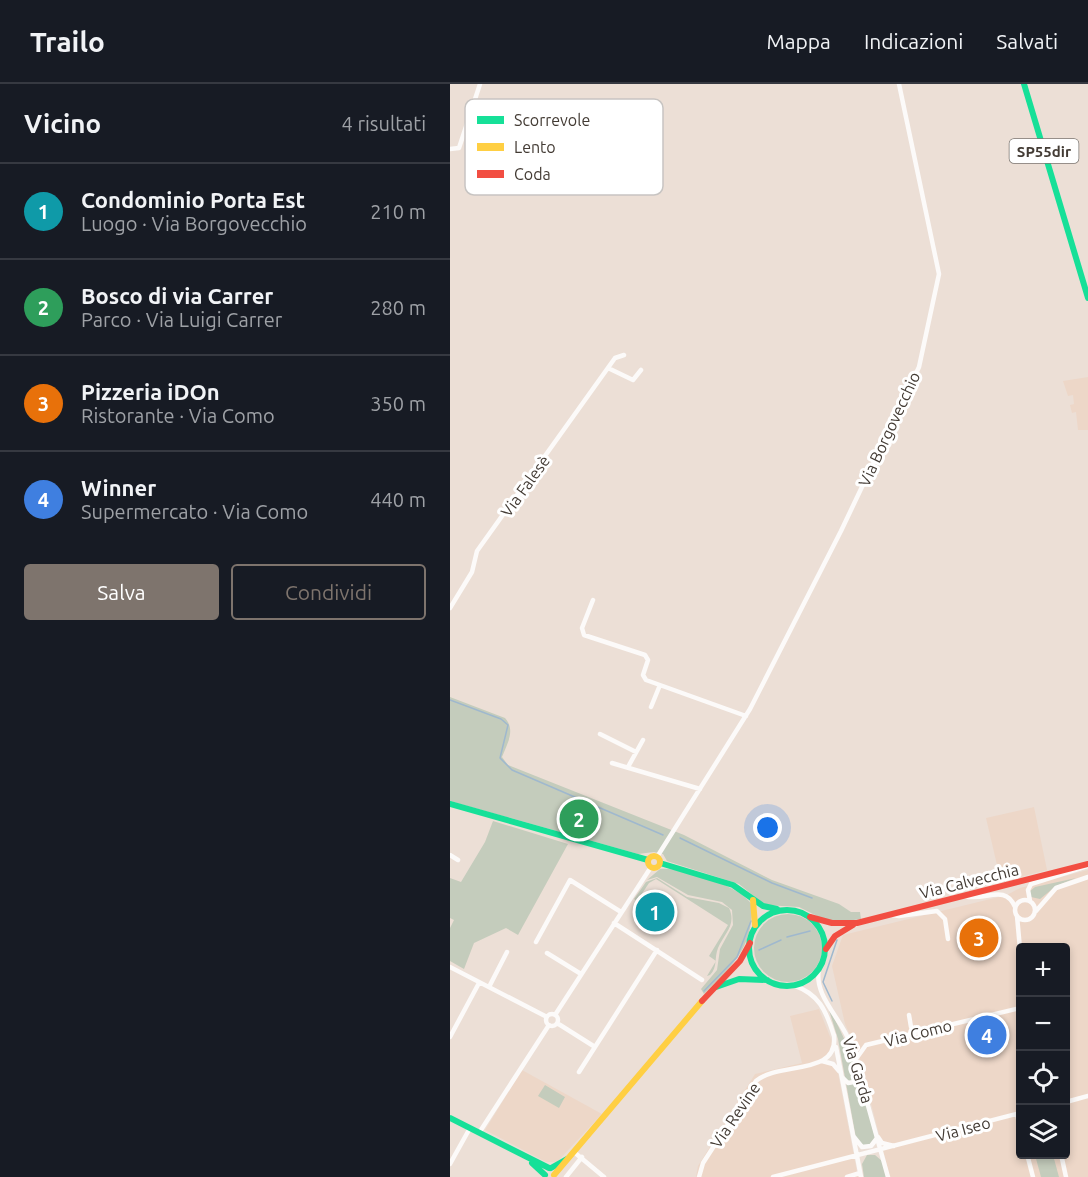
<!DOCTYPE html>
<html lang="it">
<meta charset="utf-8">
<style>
body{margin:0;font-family:Ubuntu,sans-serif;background:#20242c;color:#f1f3f6}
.controls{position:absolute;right:18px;bottom:18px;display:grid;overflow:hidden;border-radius:6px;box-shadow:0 3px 9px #0003}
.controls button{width:54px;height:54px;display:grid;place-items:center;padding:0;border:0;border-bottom:2px solid #363941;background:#171b24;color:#f1f3f6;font:30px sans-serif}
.you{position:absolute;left:318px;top:744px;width:21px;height:21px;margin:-15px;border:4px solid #fff;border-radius:50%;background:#1a73e8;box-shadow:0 0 0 9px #1a73e833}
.badge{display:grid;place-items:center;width:39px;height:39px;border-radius:50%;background:#7e746d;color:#fff;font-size:20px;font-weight:700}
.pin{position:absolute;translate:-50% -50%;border:3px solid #fff;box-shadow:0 2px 6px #0006}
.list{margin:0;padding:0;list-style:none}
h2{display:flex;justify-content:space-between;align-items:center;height:78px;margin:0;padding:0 24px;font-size:26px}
h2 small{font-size:20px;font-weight:400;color:#9ea1a6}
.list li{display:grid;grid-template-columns:39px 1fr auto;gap:18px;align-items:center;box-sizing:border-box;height:96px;padding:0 24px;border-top:2px solid #363941}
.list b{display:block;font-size:22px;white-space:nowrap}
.list p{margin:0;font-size:20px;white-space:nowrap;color:#9ea1a6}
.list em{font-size:20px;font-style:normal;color:#9ea1a6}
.actions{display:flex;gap:12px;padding:18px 24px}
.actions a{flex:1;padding:14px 0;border:2px solid #7e746d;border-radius:6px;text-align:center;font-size:21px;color:#7e746d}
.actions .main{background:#7e746d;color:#fff}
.icon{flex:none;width:33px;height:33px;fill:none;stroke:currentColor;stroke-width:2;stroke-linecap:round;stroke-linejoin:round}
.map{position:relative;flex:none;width:638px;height:1093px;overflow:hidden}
header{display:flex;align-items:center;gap:36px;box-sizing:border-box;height:84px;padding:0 30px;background:#171b24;border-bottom:2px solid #363941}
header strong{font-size:28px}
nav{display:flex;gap:33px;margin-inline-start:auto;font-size:21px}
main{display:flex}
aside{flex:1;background:#171b24}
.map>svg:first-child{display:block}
.built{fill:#edd7c8;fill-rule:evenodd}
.green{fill:#c4ccbc}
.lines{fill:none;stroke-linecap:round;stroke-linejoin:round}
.stream{stroke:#9fb8ce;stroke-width:1.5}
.street{stroke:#fcfaf9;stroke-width:4.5}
.fast{stroke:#16e098;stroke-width:6}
.slow{stroke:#ffcf43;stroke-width:6}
.jam{stroke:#f24e42;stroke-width:6}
.labels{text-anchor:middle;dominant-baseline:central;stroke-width:6;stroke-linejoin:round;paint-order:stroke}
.shield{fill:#fff;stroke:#7b7671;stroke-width:1.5}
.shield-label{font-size:15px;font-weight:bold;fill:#433b34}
.street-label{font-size:16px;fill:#433b34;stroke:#fff}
.key{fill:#fff;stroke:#c7c4c2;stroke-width:1.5}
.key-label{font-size:16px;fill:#433b34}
</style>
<header>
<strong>Trailo</strong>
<nav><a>Mappa</a><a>Indicazioni</a><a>Salvati</a></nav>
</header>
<main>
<aside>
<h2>Vicino<small>4 risultati</small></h2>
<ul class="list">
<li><span class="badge" style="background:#0f9aa8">1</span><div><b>Condominio Porta Est</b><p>Luogo · Via Borgovecchio</p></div><em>210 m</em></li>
<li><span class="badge" style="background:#2e9e5b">2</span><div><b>Bosco di via Carrer</b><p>Parco · Via Luigi Carrer</p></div><em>280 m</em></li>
<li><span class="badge" style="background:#e8710a">3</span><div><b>Pizzeria iDOn</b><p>Ristorante · Via Como</p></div><em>350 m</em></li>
<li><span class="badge" style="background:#3f7fe0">4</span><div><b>Winner</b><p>Supermercato · Via Como</p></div><em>440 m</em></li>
</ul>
<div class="actions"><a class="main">Salva</a><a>Condividi</a></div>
</aside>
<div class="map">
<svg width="638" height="1093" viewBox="0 0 638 1093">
<rect width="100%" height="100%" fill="#ecdfd6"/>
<path class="built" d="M638,293v53h-10l-2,-18 -4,1 -2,-8 4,-1 -1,-9 -5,1 -5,-15z
M584,723l13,63 -46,12 -15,-64z
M638,786v307h-198l-32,-124 -13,-29 -13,-58 11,-31 164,-40 13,-7zM570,864h46v206h-46z
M369,925l14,35 -8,15 12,9 21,109h-162l2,-11 57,-92 47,-11 -12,-47z
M72,986l80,44 -45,48h-11l-61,-32z"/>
<path class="green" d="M0,613l55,21c11,12 2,26 -3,39l6,8 176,70 88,45 67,24 12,8h9l1,7 -22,3 -18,-4 -22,-11 -34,-2 -26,-21 -72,-23 -4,-7 -9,-2 -16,2 -188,-53z
M43,737l75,23 -50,91 -12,-7 -32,15 -10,26 -14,-8v-33l4,-8 -4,-2v-40l11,4 24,-40z
M210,785c22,-2 81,17 92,36 1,42 -19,61 -48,89l-3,-5 16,-19 3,-21 13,-24 -1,-15 -10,-8 -34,-7 -31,-18 -10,3z
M207,794l30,19 32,6 10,5c8,17 -5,26 -11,40 -4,10 0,19 -8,27l-3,1 9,-15 -7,-5 19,-31 -72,-46 -7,4 -12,18 -3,-2 12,-17z
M626,794l-20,8 -16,13 -9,-2 -2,-5 6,-5z
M304 864a34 34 0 1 1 68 0a34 34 0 1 1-68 0Z
M378,923c25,43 34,82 47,130l-6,8h-9l-4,-7 -18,-99z
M95,1001l20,12 -6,11 -21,-12z
M417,1071h8l7,6 4,16h-22l-2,-13z
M585,1071h18l6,22h-18z"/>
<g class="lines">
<path class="stream" d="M0,616l51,19 7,6 -8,33 12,12 151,65
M230,754l92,45 40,15
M337,853l23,-6
M309,866l22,-10
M254,907l33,-34 14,-36
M382,917l-9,-19 14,-42"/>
<path class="street" d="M0,65l9,-1 21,-64
M158,284l25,12 8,-10
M143,516l-11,28 2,7 61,20 3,5 -5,15 3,5 100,36
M0,524l22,-36 5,-21 138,-193 9,-3
M201,623l9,-22
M150,650l36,18
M162,679l88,26
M178,683l15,-27
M0,771l8,5
M207,773l93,-148 91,-178 78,-164 20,-93 -40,-190
M515,812c19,6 40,-13 50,11
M565 826a10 10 0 1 1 20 0a10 10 0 1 1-20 0Z
M580,817l-2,-11 3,-6 57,-18
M586,827l20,-23 32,-11
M442,831l7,1 38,-5 8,8 3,20
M567,832l3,33
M164,839l88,57
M86,858l34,-62 51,32
M97,869l34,21
M0,883l97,50
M369,885c-6,27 24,51 32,76l37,132
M343,901c26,9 33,25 41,51
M39,903l18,-35
M96 936a6 6 0 1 1 12 0a6 6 0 1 1-12 0Z
M105,931l96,-148
M459,931l2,12
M107,939l38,24
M0,953l29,-54
M386,963l25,130
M406,975l10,-14 154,-37
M372,977l11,3 6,7
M129,988l78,-122
M393,994l5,5 6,-1 7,-8
M616,1018l22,-6
M567,1030l3,13
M29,1049l70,-108
M404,1053l8,10 9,-1 7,-9 4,6 12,3
M124,1068l30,25
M577,1070l6,23
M611,1070l5,23
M0,1080l20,-36
M116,1093l16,-20
M249,1093l4,-14 53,-82c23,-20 83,-4 78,-46
M323,1093l247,-64
M397,1093l13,-4"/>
<path class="fast" d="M574,0l64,214
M0,720l198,56
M210,779l73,22 30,21 14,3
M299 864a38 38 0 1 1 76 0a38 38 0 1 1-76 0Z
M266,903l23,-8 28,1
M0,1034l99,50
M82,1079l13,12
M101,1084l16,-9"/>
<path class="slow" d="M198 778a6 6 0 1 1 12 0a6 6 0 1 1-12 0Z
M303,816l2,25
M104,1091l148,-174"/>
<path class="jam" d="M360,833l22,6h25l231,-59
M376,865l9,-13 18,-11
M252,917l38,-40 10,-18"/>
</g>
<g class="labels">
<rect class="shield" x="559.5" y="55" width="69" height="24" rx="4.5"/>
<g class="shield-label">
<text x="594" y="67">SP55dir</text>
</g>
<g class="street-label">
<text transform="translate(439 345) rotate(-65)">Via Borgovecchio</text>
<text transform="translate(75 402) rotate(-54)">Via Falesè</text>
<text transform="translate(519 797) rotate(-14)">Via Calvecchia</text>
<text transform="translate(468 949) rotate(-14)">Via Como</text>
<text transform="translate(408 986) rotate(73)">Via Garda</text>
<text transform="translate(285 1031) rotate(-56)">Via Revine</text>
<text transform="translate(513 1045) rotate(-15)">Via Iseo</text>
</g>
</g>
<rect x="15" y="15" width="198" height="96" rx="9" class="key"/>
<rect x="27" y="32" width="27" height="8" fill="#16e098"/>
<rect x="27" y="59" width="27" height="8" fill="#ffcf43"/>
<rect x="27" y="86" width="27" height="8" fill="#f24e42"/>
<g class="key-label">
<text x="64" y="42">Scorrevole</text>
<text x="64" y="69">Lento</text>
<text x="64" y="96">Coda</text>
</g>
</svg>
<div class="controls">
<button>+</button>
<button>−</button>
<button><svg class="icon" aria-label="locate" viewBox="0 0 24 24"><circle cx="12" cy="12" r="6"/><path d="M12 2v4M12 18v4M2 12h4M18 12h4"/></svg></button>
<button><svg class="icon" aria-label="layers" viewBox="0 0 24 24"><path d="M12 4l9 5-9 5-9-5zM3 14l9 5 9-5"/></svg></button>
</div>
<div class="you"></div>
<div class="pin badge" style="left:205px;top:828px;background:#0f9aa8">1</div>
<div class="pin badge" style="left:129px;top:735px;background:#2e9e5b">2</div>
<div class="pin badge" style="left:529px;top:854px;background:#e8710a">3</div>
<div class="pin badge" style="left:537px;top:951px;background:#3f7fe0">4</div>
</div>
</main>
